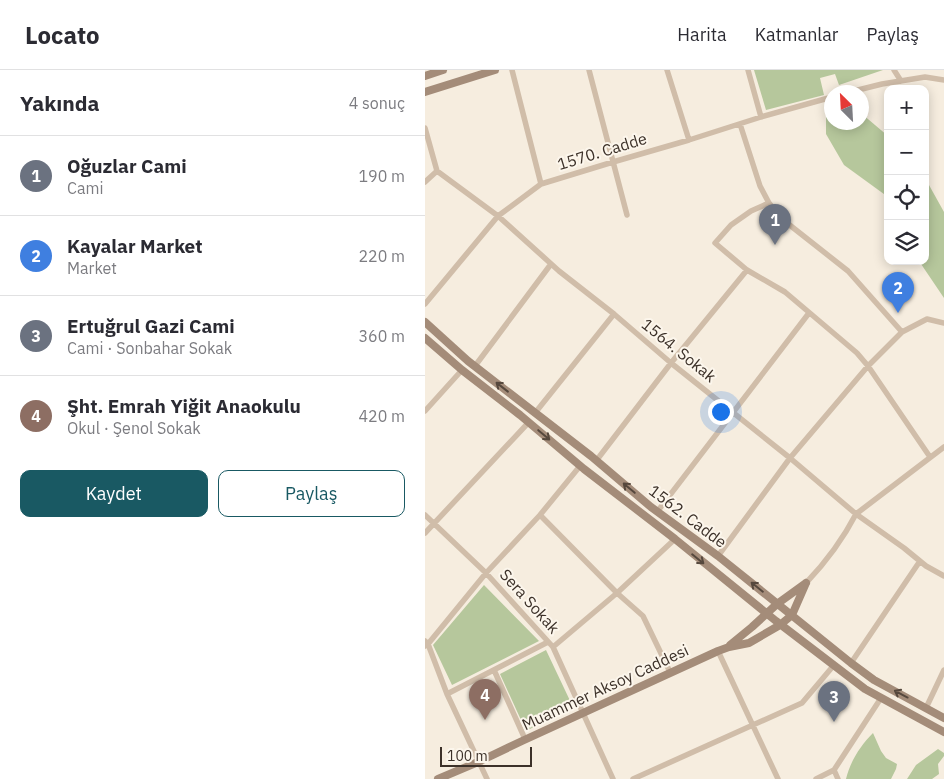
<!DOCTYPE html>
<html lang="tr">
<meta charset="utf-8">
<style>
body{margin:0;font-family:"IBM Plex Sans",sans-serif;background:#f7f7f7;color:#2b2b33}
.controls{position:absolute;right:15px;top:15px;display:grid;overflow:hidden;border-radius:10px;box-shadow:0 2px 12px #0003}
.controls button{width:45px;height:45px;display:grid;place-items:center;padding:0;border:0;border-bottom:1px solid #e1e1e2;background:#fff;color:#2b2b33;font:25px sans-serif}
.compass{position:absolute;left:399px;top:15px;width:45px;height:45px;border-radius:50%;background:#fff;box-shadow:0 2px 12px #0003;rotate:336deg}
.scale{position:absolute;left:15px;bottom:12px;width:92px;box-sizing:border-box;padding-left:5px;border:2px solid #3c3129;border-top:0;font-size:14px;line-height:18px;white-space:nowrap;color:#3c3129;-webkit-text-stroke:4px #fcf6ec;paint-order:stroke}
.you{position:absolute;left:295px;top:341px;width:18px;height:18px;margin:-12px;border:4px solid #fff;border-radius:50%;background:#1a73e8;box-shadow:0 0 0 8px #1a73e833}
.badge{display:grid;place-items:center;width:32px;height:32px;border-radius:50%;background:#195963;color:#fff;font-size:16px;font-weight:700}
.pin{position:absolute;translate:-50% -41px;filter:drop-shadow(0 1px 2px #0008)}
.pin::after{content:'';position:absolute;top:26px;width:18px;height:15px;background:inherit;clip-path:polygon(0 0,100% 0,50% 100%)}
.list{margin:0;padding:0;list-style:none}
h2{display:flex;justify-content:space-between;align-items:center;height:65px;margin:0;padding:0 20px;font-size:21px}
h2 small{font-size:16px;font-weight:400;color:#7c7c81}
.list li{display:grid;grid-template-columns:32px 1fr auto;gap:15px;align-items:center;box-sizing:border-box;height:80px;padding:0 20px;border-top:1px solid #e1e1e2}
.list b{display:block;font-size:19px;white-space:nowrap}
.list p{margin:0;font-size:16px;white-space:nowrap;color:#7c7c81}
.list em{font-size:16px;font-style:normal;color:#7c7c81}
.actions{display:flex;gap:10px;padding:15px 20px}
.actions a{flex:1;padding:11px 0;border:1px solid #195963;border-radius:10px;text-align:center;font-size:18px;color:#195963}
.actions .main{background:#195963;color:#fff}
.icon{flex:none;width:28px;height:28px;fill:none;stroke:currentColor;stroke-width:2;stroke-linecap:round;stroke-linejoin:round}
.map{position:relative;flex:none;width:519px;height:709px;overflow:hidden}
header{display:flex;align-items:center;gap:30px;box-sizing:border-box;height:70px;padding:0 25px;background:#fff;border-bottom:1px solid #e1e1e2}
header strong{font-size:24px}
nav{display:flex;gap:28px;margin-inline-start:auto;font-size:18px}
main{display:flex}
aside{flex:1;background:#fff}
.map>svg:first-child{display:block}
.green{fill:#b6c79c}
.lines{fill:none;stroke-linecap:round;stroke-linejoin:round}
.street{stroke:#d0bda9;stroke-width:5.5}
.secondary{stroke:#a48c79;stroke-width:8}
.oneway{stroke:#56483d}
.labels{text-anchor:middle;dominant-baseline:central;stroke-width:4;stroke-linejoin:round;paint-order:stroke}
.street-label{font-size:16px;fill:#3c3129;stroke:#fcf6ec}
</style>
<header>
<strong>Locato</strong>
<nav><a>Harita</a><a>Katmanlar</a><a>Paylaş</a></nav>
</header>
<main>
<aside>
<h2>Yakında<small>4 sonuç</small></h2>
<ul class="list">
<li><span class="badge" style="background:#6b7280">1</span><div><b>Oğuzlar Cami</b><p>Cami</p></div><em>190 m</em></li>
<li><span class="badge" style="background:#3f7fe0">2</span><div><b>Kayalar Market</b><p>Market</p></div><em>220 m</em></li>
<li><span class="badge" style="background:#6b7280">3</span><div><b>Ertuğrul Gazi Cami</b><p>Cami · Sonbahar Sokak</p></div><em>360 m</em></li>
<li><span class="badge" style="background:#8d6e63">4</span><div><b>Şht. Emrah Yiğit Anaokulu</b><p>Okul · Şenol Sokak</p></div><em>420 m</em></li>
</ul>
<div class="actions"><a class="main">Kaydet</a><a>Paylaş</a></div>
</aside>
<div class="map">
<svg width="519" height="709" viewBox="0 0 519 709">
<rect width="100%" height="100%" fill="#f6eddf"/>
<path class="green" d="M329,0h129l-44,15 -4,-11 -15,4 4,17 -58,15z
M406,38l1,14h30v-8l26,22v61l-44,-32 -18,-31v-22z
M500,110l4,5 15,27v86l-25,-37h6z
M59,515l55,56 -87,44 -19,-40z
M121,580l27,57 -47,24 -26,-57z
M448,663l8,18 5,7 11,6 -1,5 -5,10h-45c4,-17 14,-33 27,-46z
M513,679l6,4v3l-6,8 1,10 -7,5h-25l9,-14z"/>
<g class="lines">
<path class="street" d="M87,0l29,114
M164,0l38,145
M242,0l22,70
M323,0l13,47
M469,0l7,11
M425,22l32,-8 43,-7 19,3
M315,54l20,62 9,17 13,16 66,52 54,61
M0,58l12,43
M0,112l12,-11 61,45 61,55 55,43 57,49 119,95 66,56 48,34 22,18 18,10
M344,133l-18,8 -20,14 -16,18 32,27 38,22 72,61 11,13 62,91
M0,234l73,-88 43,-32 72,-22 76,-22 72,-23 71,-20
M50,296l76,-102
M0,341l37,-41
M110,343l79,-99
M171,391l75,-98 76,-93
M232,442l152,-199
M0,445l61,58 67,74 60,132
M115,445l77,78 26,23 27,56
M0,463l104,-111
M293,486l72,-98 78,-92 34,-34 25,-13 17,4
M381,513c19,-20 37,-44 50,-69l88,-67
M0,571l3,3 19,50 40,85
M0,576l3,-2 58,-71 54,-58 40,-49
M128,577l64,-54 58,-54
M293,581l60,128
M426,593l69,-102
M69,600l31,69
M22,624l101,-52
M501,638l18,-38
M409,700l4,9
M208,709l169,-76 32,-38
M391,709l18,-9 47,-72"/>
<path class="secondary" d="M0,6l18,-6
M0,22l70,-22
M0,252l43,39 123,95 60,51 67,49 133,107 23,17 70,38
M0,268l37,32 58,45 64,54 91,70 101,82 89,68 79,43
M305,575l22,-18 25,-23 29,-21
M13,709l40,-17 44,-21 196,-90 11,-4 20,-4 31,-18 12,-10 14,-32"/>
</g>
<defs><path id="oneway-shaft" d="M-6 0H5M1.5-3L5.5 0L1.5 3" fill="none" stroke-width="1.6" stroke-linecap="round" stroke-linejoin="round" transform="scale(1.25)"/></defs>
<g class="oneway">
<use href="#oneway-shaft" transform="translate(77 317) rotate(-142)"/>
<use href="#oneway-shaft" transform="translate(119 365) rotate(40)"/>
<use href="#oneway-shaft" transform="translate(204 418) rotate(-140)"/>
<use href="#oneway-shaft" transform="translate(273 489) rotate(39)"/>
<use href="#oneway-shaft" transform="translate(332 517) rotate(-141)"/>
<use href="#oneway-shaft" transform="translate(476 624) rotate(-152)"/>
</g>
<g class="labels">
<g class="street-label">
<text transform="translate(177 81) rotate(-17)">1570. Cadde</text>
<text transform="translate(254 280) rotate(39)">1564. Sokak</text>
<text transform="translate(263 446) rotate(37)">1562. Cadde</text>
<text transform="translate(105 531) rotate(48)">Sera Sokak</text>
<text transform="translate(180 617) rotate(-25)">Muammer Aksoy Caddesi</text>
</g>
</g>
</svg>
<div class="controls">
<button>+</button>
<button>−</button>
<button><svg class="icon" aria-label="locate" viewBox="0 0 24 24"><circle cx="12" cy="12" r="6"/><path d="M12 2v4M12 18v4M2 12h4M18 12h4"/></svg></button>
<button><svg class="icon" aria-label="layers" viewBox="0 0 24 24"><path d="M12 4l9 5-9 5-9-5zM3 14l9 5 9-5"/></svg></button>
</div>
<svg class="compass" viewBox="-18 -18 36 36"><path d="M0-13l5 13h-10z" fill="#e53935"/><path d="M0 13l5-13h-10z" fill="#7c7c81"/></svg>
<div class="scale">100 m</div>
<div class="you"></div>
<div class="pin badge" style="left:350px;top:175px;background:#6b7280">1</div>
<div class="pin badge" style="left:473px;top:243px;background:#3f7fe0">2</div>
<div class="pin badge" style="left:409px;top:652px;background:#6b7280">3</div>
<div class="pin badge" style="left:60px;top:650px;background:#8d6e63">4</div>
</div>
</main>
